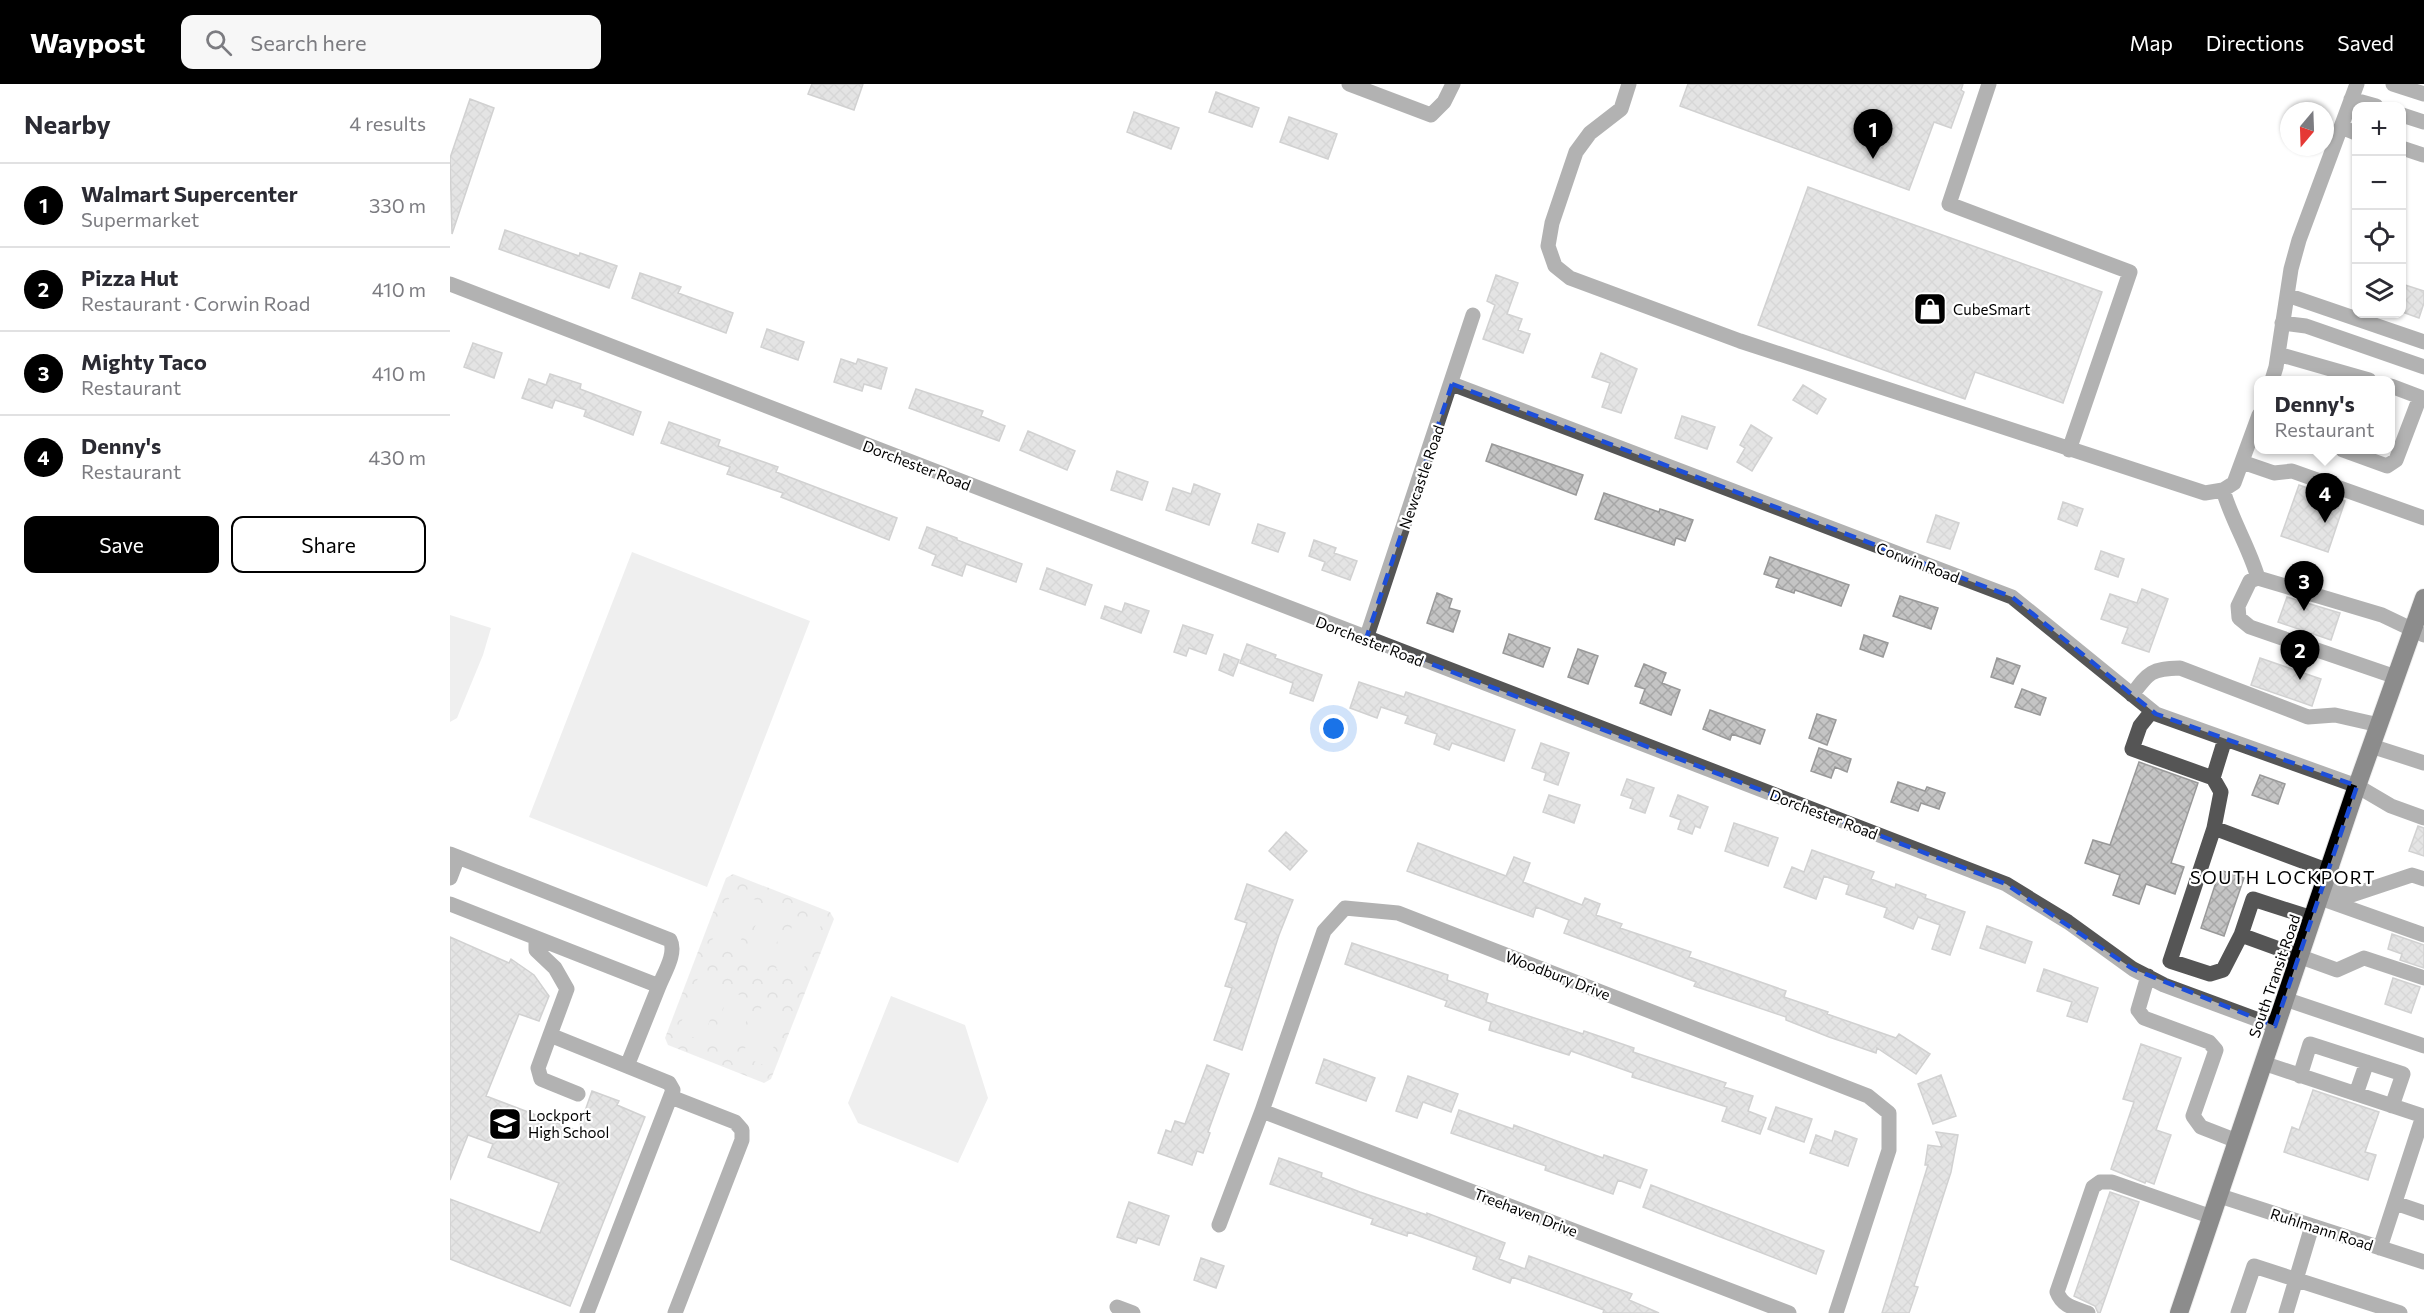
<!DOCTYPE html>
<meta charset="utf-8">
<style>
body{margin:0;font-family:Commissioner,sans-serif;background:#f7f7f7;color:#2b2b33}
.controls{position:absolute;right:18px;top:18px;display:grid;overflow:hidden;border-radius:12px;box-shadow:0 2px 4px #0004}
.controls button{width:54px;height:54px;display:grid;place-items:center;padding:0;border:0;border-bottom:2px solid #e1e1e2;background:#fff;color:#2b2b33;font:30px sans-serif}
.compass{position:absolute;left:1830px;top:18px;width:54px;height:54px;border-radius:50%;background:#fff;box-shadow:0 2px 4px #0004;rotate:199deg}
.you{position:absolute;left:884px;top:645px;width:21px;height:21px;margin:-15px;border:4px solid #fff;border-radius:50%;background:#1a73e8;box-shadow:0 0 0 9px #1a73e833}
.badge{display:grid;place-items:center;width:39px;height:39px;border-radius:50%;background:#000;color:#fff;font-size:20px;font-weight:700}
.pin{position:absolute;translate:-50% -50px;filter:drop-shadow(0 2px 3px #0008)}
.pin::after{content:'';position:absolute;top:32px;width:21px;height:18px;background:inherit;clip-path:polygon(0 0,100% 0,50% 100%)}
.popup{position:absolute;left:1804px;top:292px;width:141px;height:78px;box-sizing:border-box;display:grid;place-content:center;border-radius:12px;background:#fff;filter:drop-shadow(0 2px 4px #0005);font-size:20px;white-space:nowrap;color:#7c7c81}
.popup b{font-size:22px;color:#2b2b33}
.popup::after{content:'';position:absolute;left:50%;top:100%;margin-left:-12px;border:12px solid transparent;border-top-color:#fff}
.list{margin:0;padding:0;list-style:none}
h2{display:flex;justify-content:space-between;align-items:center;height:78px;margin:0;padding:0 24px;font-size:26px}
h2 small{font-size:20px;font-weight:400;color:#7c7c81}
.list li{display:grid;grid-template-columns:39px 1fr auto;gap:18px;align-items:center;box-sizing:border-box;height:84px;padding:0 24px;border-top:2px solid #e1e1e2}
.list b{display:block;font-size:22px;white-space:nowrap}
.list p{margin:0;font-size:20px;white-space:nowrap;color:#7c7c81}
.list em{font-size:20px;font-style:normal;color:#7c7c81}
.actions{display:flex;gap:12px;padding:18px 24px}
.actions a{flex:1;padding:14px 0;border:2px solid #000;border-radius:12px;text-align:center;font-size:21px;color:#000}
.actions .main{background:#000;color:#fff}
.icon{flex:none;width:33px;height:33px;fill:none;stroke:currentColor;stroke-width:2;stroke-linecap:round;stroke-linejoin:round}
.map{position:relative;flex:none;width:1974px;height:1229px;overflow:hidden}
header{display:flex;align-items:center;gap:36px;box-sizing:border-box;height:84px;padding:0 30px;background:#000;color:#fff}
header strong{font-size:28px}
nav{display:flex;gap:33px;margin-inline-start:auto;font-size:21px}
.search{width:420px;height:54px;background:#f7f7f7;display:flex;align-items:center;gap:15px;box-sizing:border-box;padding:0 21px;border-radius:12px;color:#7c7c81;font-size:22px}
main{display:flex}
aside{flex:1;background:#fff}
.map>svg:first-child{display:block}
.park{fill:url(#park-crowns)}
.pitch{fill:#dcdcdc}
.building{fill:url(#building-cross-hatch);stroke:#999;stroke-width:1.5}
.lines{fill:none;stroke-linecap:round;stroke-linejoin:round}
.highway-casing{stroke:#dbdbdb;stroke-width:20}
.minor{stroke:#555;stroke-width:15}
.highway{stroke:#000;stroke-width:18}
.marked{fill:none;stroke:#1d4ed8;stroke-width:4.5;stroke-dasharray:12 8;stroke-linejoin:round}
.labels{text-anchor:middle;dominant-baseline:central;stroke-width:4.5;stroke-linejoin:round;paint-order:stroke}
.poi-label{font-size:15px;fill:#000;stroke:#fff;text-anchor:start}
.street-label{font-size:15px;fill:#000;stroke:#fff}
.quarter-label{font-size:18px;letter-spacing:1.5px;fill:#000;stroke:#fff}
</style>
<header>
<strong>Waypost</strong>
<div class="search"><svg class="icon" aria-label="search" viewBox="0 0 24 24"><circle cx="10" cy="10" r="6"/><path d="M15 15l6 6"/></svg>Search here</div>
<nav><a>Map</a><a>Directions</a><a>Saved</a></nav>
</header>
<main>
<aside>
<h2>Nearby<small>4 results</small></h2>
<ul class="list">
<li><span class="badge">1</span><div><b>Walmart Supercenter</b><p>Supermarket</p></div><em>330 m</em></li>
<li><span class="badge">2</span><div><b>Pizza Hut</b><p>Restaurant · Corwin Road</p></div><em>410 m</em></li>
<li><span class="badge">3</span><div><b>Mighty Taco</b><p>Restaurant</p></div><em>410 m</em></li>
<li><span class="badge">4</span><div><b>Denny's</b><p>Restaurant</p></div><em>430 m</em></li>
</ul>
<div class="actions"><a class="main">Save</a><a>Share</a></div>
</aside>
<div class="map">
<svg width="1974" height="1229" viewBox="0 0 1974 1229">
<defs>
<pattern id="park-crowns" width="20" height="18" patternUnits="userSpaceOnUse" patternTransform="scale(1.5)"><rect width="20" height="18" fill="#dcdcdc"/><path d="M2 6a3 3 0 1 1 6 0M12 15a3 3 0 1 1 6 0" fill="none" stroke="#bbb"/></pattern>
<pattern id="building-cross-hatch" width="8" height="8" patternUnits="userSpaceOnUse" patternTransform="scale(1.5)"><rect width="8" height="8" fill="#c4c4c4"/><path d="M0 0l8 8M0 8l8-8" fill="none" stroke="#a7a7a7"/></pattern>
</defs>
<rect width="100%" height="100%" fill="#fff"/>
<path class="park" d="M283,790l97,38 4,7 -63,160 -7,4 -96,-38 -3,-7 61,-160z"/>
<path class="pitch" d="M182,468l178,69 -103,266 -178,-70z
M0,531l41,13 -8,27 -26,63 -7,4z
M282,807l24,9 -20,53 -25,-10z
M314,819l24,10 -20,52 -24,-9z
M346,832l25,9 -21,53 -24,-9z
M248,894l24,10 -20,53 -24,-10z
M280,907l24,10 -20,52 -24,-9z
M441,912l74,29 23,73 -30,65 -100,-40 -10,-20z
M313,920l24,9 -21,53 -24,-10z"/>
<path class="building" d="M362,0h51l-9,26 -46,-16z
M1238,0h275l-2,6 3,2 -13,36 -17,-6 -25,68 -229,-84z
M766,8l43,16 -7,19 -43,-15z
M20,15l24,9 -42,126 -2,-76z
M684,28l45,16 -8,21 -44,-17z
M839,33l48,17 -9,25 -48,-17z
M1358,103l294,105 -39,111 -88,-31 -10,27 -207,-74z
M55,146l74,26 1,-3 37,13 -8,22 -110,-39z
M190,189l41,14 -3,6 55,20 -7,20 -94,-35z
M1046,191l22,8 -11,31 15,5 -4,11 12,4 -7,19 -40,-14 12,-34 -8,-4z
M1952,200l22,7v12l-5,15 -17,-6z
M317,245l37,13 -6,18 -37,-13z
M23,259l29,10 -8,25 -30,-11z
M1151,269l36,16 -16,44 -19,-6 8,-24 -18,-6z
M391,275l15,5 2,-5 29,9 -6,21 -17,-5 -2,7 -28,-9z
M100,290l31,10 -1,5 61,23 -8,23 -49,-19 2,-6 -31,-10 -3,8 -30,-10 7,-19 17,6z
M1353,301l23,14 -9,15 -24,-14z
M466,305l67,22 -2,5 24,10 -6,15 -90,-33z
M1232,332l33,11 -8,22 -32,-11z
M219,338l51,18 -2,6 60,21 -2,5 121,46 -8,22 -108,-43 2,-4 -56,-19 3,-7 -69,-24z
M1301,341l21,13 -20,33 -15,-9 8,-14 -5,-3z
M578,347l47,20 -8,19 -47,-20z
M1042,360l91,31 -7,20 -90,-34z
M667,387l31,11 -6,18 -31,-10z
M744,400l26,10 -11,31 -43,-15 7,-22 18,6z
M1849,401l46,16 -17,51 -47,-16z
M1154,409l55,19 1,-3 33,11 -8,21 -9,-3 -2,7 -79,-26z
M1613,418l20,7 -6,17 -19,-7z
M1486,431l23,8 -9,26 -23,-7z
M808,440l27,9 -7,19 -26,-9z
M477,443l30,11v2l65,24 -6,18 -50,-18 -4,12 -30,-11 4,-10 -17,-7z
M864,456l22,8 -2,5 23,8 -7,19 -28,-10 3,-8 -16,-6z
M1651,467l23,8 -6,18 -23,-8z
M1320,473l79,28 -8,21 -46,-16 -1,3 -18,-6 3,-8 -15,-5z
M597,484l45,17 -7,20 -45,-16z
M1692,505l26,10 -19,53 -27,-9 6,-15 -27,-9 9,-25 27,9z
M987,509l15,6 -3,9 11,3 -7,21 -26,-9z
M1450,512l38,12 -7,21 -38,-13z
M1837,513l53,16 -9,27 -53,-18z
M675,519l24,8 -8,22 -40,-15 4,-12 17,6z
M733,541l30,10 -7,19 -17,-6 -3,8 -12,-4z
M1059,550l41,14 -7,19 -40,-14z
M1414,551l24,8 -5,14 -23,-8z
M797,560l29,11 -1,3 47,17 -9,26 -23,-8 3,-10 -53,-20z
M1128,565l20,7 -10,28 -20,-7z
M774,570l15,6 -6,16 -14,-6z
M1547,574l23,8 -7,18 -22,-7z
M1810,574l61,21 -9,27 -61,-21z
M1194,580l22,9 -4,10 18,7 -9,25 -31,-12 5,-14 -10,-3z
M909,598l45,15 2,-5 109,38 -11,31 -52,-18 -3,7 -15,-6 3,-10 -32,-11 3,-7 -27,-9 -4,11 -27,-10z
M1572,605l24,9 -6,17 -25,-8z
M1260,626l55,20 -5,14 -28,-10 -2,6 -27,-11z
M1367,630l19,6 -9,25 -18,-7z
M1091,659l28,10 -11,32 -14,-5 2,-7 -14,-5z
M1369,664l32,11 -4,13 -12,-5 -4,11 -20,-7z
M1689,678l59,21 -27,80 13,4 -9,27 -29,-10 -7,20 -26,-9 7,-20 -35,-12 8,-23 17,5z
M1810,691l25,9 -7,20 -26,-9z
M1177,695l27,9 -9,25 -15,-5 3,-9 -12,-4z
M1448,698l27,9 2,-4 18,6 -6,16 -18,-6 -3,8 -27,-9z
M1099,711l31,10 -6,18 -31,-11z
M1228,711l30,12 -8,21 -5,-2 -3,8 -14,-5 3,-9 -11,-4z
M1284,739l44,15 -10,28 -43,-15z
M1968,742l6,2v28l-15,-5z
M836,748l21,19 -17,19 -21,-19z
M968,759l88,33 8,-19 16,6 -7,19 59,23 3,-7 15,6 -4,11 26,9 -2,4 71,24 -2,5 97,34 -2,6 44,15 -1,2 69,24 3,-4 31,20 -14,20 -39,-26 -1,5 -47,-16 -43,-17v-3l-92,-31 2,-4 -132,-49 5,-13 -33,-13 -3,10 -126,-46z
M1362,766l62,22 -3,7 24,9 1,-4 30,11 -1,3 40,14 -15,43 -18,-6 8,-24 -22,-8 -5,12 -29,-12 3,-9 -41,-14 3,-9 -25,-9 -8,23 -32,-12 8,-20 12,5z
M1770,786l24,8 -20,58 -23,-8z
M797,800l46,16 -14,35 -37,115 -28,-10 18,-52 -7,-2 22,-63 -12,-4z
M1537,842l45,16 -7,21 -45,-15z
M1942,850l32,11v23l-24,-8 2,-6 -14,-5z
M0,853l59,26 2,-4 23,16 15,21 -10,25 -20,-7 -33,82 92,35 14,-40 27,10 -2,4 28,12 -75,189 -120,-47v-60l90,34 19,-50 -71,-26 5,-13 -25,-9 -18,45z
M902,859l96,32 -1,5 41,14 -2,8 97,32 1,-3 50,17 -1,4 93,31 -2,4 29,9 -5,15 18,7 -6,16 -38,-13 5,-14 -95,-30 1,-4 -62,-22 -2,4 -80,-25 2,-8 -46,-16 2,-5 -102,-37z
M1594,885l54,19 -11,34 -20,-6 5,-14 -35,-11z
M1943,894l27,9 -9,26 -26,-9z
M1691,960l40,14 -25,72 15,5 -17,49 -8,-3 -1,2 -34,-14 23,-67 -11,-3z
M874,975l51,19 -9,23 -50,-18z
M757,981l22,9 -21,58 2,1 -7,20 -6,-2 -5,14 -34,-12 8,-23 5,2 4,-11 10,3z
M1491,991l15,41 -23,8 -15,-40z
M958,992l50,18 -7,18 -28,-10 -6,16 -21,-7z
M1863,1006l66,22 -14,40 11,3 -8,25 -84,-28 8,-25 7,3z
M1326,1023l36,12 -8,23 -36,-13z
M1009,1026l54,19 1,-4 89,33 1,-3 43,15 -7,18 -22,-8 -5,14 -68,-24 1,-4 -95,-33z
M1385,1047l22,8 -9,27 -38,-13 6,-18 16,6z
M1486,1048l22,3 -7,37 -37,114 4,1 -9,26h-27l46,-148h-3l3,-20 14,2z
M829,1074l43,15 -1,4 39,15 67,23v-2l78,30 -6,16 26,10 4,-13 103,38 -3,6 30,13h-56l1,-3 -92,-33 -2,6 -37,-14 4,-12 -69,-25 -1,4 -36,-12 2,-5 -103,-35z
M1201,1101l173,66 -8,23 -173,-67z
M1660,1108l29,10 -39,111h-2l-3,-7 -21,-10z
M679,1118l40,14 -10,29 -21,-7 -2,5 -19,-6z
M751,1174l23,8 -8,22 -22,-8z"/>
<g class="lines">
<defs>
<path id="highway" d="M1729,1229l178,-527 67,-188"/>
</defs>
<use href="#highway" class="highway-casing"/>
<path class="minor" d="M899,0l82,31 13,-13 9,-18
M1179,0l-8,25 -31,24 -14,19 -24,71 -4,23 7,20 15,12 170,63 465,152 18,-3 11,-7 25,-68
M1539,0l-40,120 181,68 -61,178
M1943,0l31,10
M1901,15l25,7
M1952,31l22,7
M1891,43l15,6
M1952,64l21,7
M0,200l1556,600 62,38 65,47 31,16 111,41
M1837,211l137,47
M1832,239l24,3 118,41
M1828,270l91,26
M1822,296l4,-13 15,-98 8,-29 58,-156
M1002,300l560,213 144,117 201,72 34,20 33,12
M1893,366l44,16 9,-6 24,-63 -29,-11
M1792,378l32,11 18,-2 132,47
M1773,406c9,31 26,57 35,88
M916,555l107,-324
M1946,593l-146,-50 -11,-9 -1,-12 12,-25 8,-3 124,37 42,20
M1682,611c17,-23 19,-26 48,-27l128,49 27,-2 44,10
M1702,627l-12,15 -8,23 81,29 12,-39
M1921,662l53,17
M1763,694l8,14 -7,36
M0,770l220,86c7,13 -6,33 -11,46
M1879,787l-115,-43 -44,133 40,13 13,-4 18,-35 96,35 27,-12 60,20
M0,794l8,-21
M1873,804l29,7 60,-20 12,4
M1870,814l104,37
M0,820l209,82 -32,80 42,17 4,7 -86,223
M1791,851l12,-36 59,19
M86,854v12l19,18 12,21 -17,46 77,31
M1698,892l-10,34 6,8 65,24 7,8 -23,66 8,11 36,14
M1835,915l139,47
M100,951l-12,33 3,11 37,15
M1813,979l160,53 -43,132
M1850,992l10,-32 93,30 -11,32
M1906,1010l11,-32
M221,1013l64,25 7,8v10l-67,173
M812,1027l527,202
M1770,1112l204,66
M1945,1119l29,10
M769,1141l43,-114 62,-180 21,-23 53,5 470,183 21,17v37l-53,163
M667,1223l16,6
M1638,1229c-14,-5 -26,-7 -31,-21l36,-105 7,-5h12l100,35
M1788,1229l16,-47 146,47
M1836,1229l26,-87"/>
<use href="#highway" class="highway"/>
</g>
<path d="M0 0H1974V1229H0ZM1002,300l560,213 144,117 201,72 -82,240 -142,-57 -127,-85 -640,-245z" fill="#fff" fill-opacity=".55" fill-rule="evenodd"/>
<path class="marked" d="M1002,300l560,213 144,117 201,72 -82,240 -142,-57 -127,-85 -640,-245z"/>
<defs>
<symbol id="shop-square" viewBox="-11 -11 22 22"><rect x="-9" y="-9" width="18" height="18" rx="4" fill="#000" stroke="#fff"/><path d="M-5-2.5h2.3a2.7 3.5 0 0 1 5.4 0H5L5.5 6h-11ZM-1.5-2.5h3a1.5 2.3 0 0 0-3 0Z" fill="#fff"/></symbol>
<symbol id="school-square" viewBox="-11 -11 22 22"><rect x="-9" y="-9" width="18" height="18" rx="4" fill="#000" stroke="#fff"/><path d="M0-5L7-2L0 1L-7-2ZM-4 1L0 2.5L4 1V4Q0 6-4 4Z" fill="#fff"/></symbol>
</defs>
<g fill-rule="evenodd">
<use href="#shop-square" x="1461" y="206" width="38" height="38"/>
<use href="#school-square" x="36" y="1021" width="38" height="38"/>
</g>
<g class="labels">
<g class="poi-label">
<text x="1503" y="225">CubeSmart</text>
<text x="78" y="1031">Lockport<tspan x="78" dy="17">High School</tspan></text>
</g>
<g class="street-label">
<text transform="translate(467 381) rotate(21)">Dorchester Road</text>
<text transform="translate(971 393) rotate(-71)">Newcastle Road</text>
<text transform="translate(1468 478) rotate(21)">Corwin Road</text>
<text transform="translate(920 557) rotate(21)">Dorchester Road</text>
<text transform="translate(1374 730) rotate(21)">Dorchester Road</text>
<text transform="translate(1108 891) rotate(21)">Woodbury Drive</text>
<text transform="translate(1824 892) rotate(-71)">South Transit Road</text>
<text transform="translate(1076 1128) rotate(21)">Treehaven Drive</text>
<text transform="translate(1872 1145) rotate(18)">Ruhlmann Road</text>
</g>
<g class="quarter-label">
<text x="1833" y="793">SOUTH LOCKPORT</text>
</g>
</g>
</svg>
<div class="controls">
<button>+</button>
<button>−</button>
<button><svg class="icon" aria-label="locate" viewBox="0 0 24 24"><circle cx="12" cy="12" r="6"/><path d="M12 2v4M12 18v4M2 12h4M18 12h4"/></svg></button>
<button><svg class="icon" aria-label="layers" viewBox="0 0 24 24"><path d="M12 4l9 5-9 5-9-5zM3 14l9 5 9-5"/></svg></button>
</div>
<svg class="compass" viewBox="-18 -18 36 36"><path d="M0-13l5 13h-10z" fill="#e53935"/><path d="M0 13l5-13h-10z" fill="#7c7c81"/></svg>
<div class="you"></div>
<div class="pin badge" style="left:1423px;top:75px">1</div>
<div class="pin badge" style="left:1850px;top:596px">2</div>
<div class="pin badge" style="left:1854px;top:527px">3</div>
<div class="pin badge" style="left:1875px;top:439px">4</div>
<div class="popup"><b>Denny's</b>Restaurant</div>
</div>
</main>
